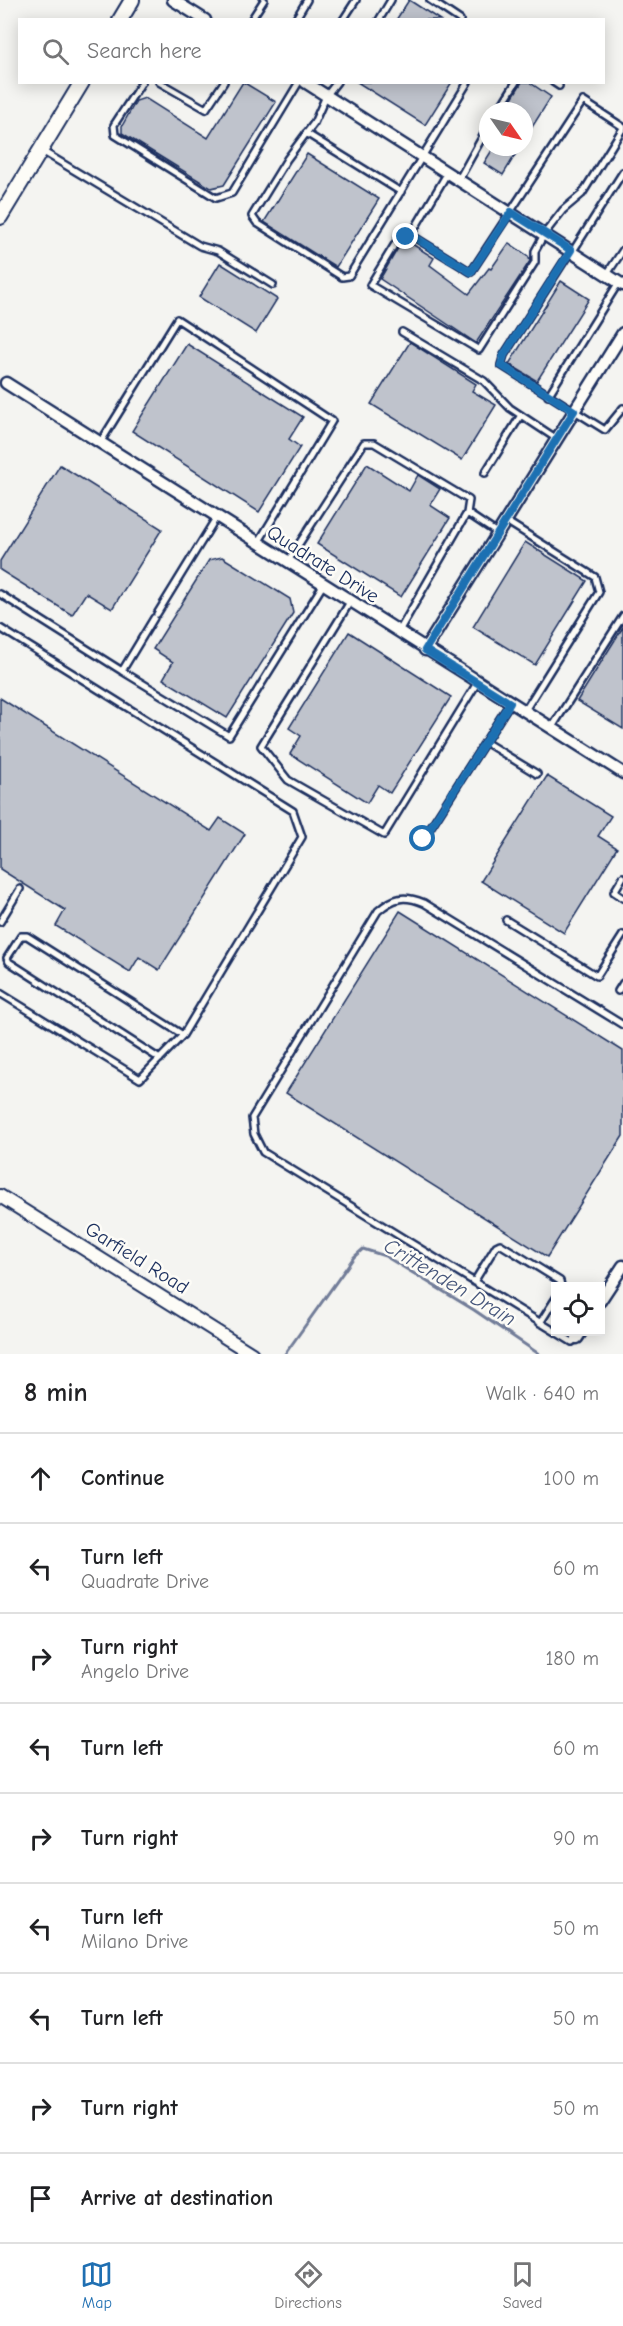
<!DOCTYPE html>
<meta charset="utf-8">
<style>
body{margin:0;font-family:"Comic Neue",sans-serif;background:#f2f2f2;color:#202124}
.controls{position:absolute;right:18px;bottom:18px;display:grid;overflow:hidden;border-radius:0px;box-shadow:0 3px 15px #0003}
.controls button{width:54px;height:54px;display:grid;place-items:center;padding:0;border:0;border-bottom:2px solid #e0e0e0;background:#fff;color:#202124;font:30px sans-serif}
.compass{position:absolute;left:479px;top:102px;width:54px;height:54px;border-radius:50%;background:#fff;box-shadow:0 3px 15px #0003;rotate:124deg}
.stop{position:absolute;width:18px;height:18px;margin:-14px;border:4px solid #1f6fb2;border-radius:50%;background:#fff}
.stop.end{background:#1f6fb2;border-color:#fff;box-shadow:0 2px 6px #0008}
.list{margin:0;padding:0;list-style:none}
h2{display:flex;justify-content:space-between;align-items:center;height:78px;margin:0;padding:0 24px;font-size:26px}
h2 small{font-size:20px;font-weight:400;color:#757577}
.list li{display:grid;grid-template-columns:39px 1fr auto;gap:18px;align-items:center;box-sizing:border-box;height:90px;padding:0 24px;border-top:2px solid #e0e0e0}
.list b{display:block;font-size:22px;white-space:nowrap}
.list p{margin:0;font-size:20px;white-space:nowrap;color:#757577}
.list em{font-size:20px;font-style:normal;color:#757577}
.icon{flex:none;width:33px;height:33px;fill:none;stroke:currentColor;stroke-width:2;stroke-linecap:round;stroke-linejoin:round}
.map{position:relative;flex:none;width:623px;height:1354px;overflow:hidden}
.search{position:absolute;background:#fff;box-shadow:0 3px 15px #0003;left:18px;right:18px;top:18px;height:66px;display:flex;align-items:center;gap:15px;box-sizing:border-box;padding:0 21px;border-radius:0px;color:#757577;font-size:22px}
.sheet{height:888px;background:#fff}
nav{display:flex;justify-content:space-around;align-items:center;box-sizing:border-box;height:84px;border-top:2px solid #e0e0e0;background:#fff;font-size:16px;color:#757577}
nav a{display:grid;justify-items:center;gap:3px}
nav .on{color:#1f6fb2}
.map>svg:first-child{display:block}
.lines{fill:none;stroke-linecap:round;stroke-linejoin:round}
.stream{stroke:#717c98;stroke-width:3}
.building{fill:#bfc3cc;stroke:#1b2f5e;stroke-width:1.5}
.service-casing{stroke:#1b2f5e;stroke-width:10}
.minor-casing{stroke:#1b2f5e;stroke-width:15}
.tertiary-casing{stroke:#1b2f5e;stroke-width:16}
.secondary-casing{stroke:#1b2f5e;stroke-width:18}
.service{stroke:#fdfcf7;stroke-width:5}
.minor{stroke:#fdfcf7;stroke-width:10}
.tertiary{stroke:#fdfcf7;stroke-width:12}
.secondary{stroke:#fdfcf7;stroke-width:14}
.route{stroke:#1f6fb2;stroke-width:8}
.labels{text-anchor:middle;dominant-baseline:central;stroke-width:5;stroke-linejoin:round;paint-order:stroke}
.street-label{font-size:20px;fill:#1b2f5e;stroke:#fdfcf7}
.water-label{font-size:21px;font-style:italic;fill:#46567b;stroke:#fdfcf7}
</style>
<div class="map">
<svg width="623" height="1354" viewBox="0 0 623 1354">
<rect width="100%" height="100%" fill="#f4f4f1"/>
<filter id="ink" filterUnits="userSpaceOnUse"><feTurbulence type="fractalNoise" baseFrequency=".0167" numOctaves="2"/><feDisplacementMap in="SourceGraphic" scale="12" xChannelSelector="R" yChannelSelector="G"/><feConvolveMatrix kernelMatrix="1 2 1 2 8 2 1 2 1" color-interpolation-filters="sRGB"/></filter>
<g filter="url(#ink)">
<g class="lines">
<path class="stream" d="M285,1354l69,-97 9,-8 22,7 89,54 65,44"/>
</g>
<path class="building" d="M409,0l31,20h-44z
M243,82l33,20 -52,83 -13,3 -89,-55v-7l14,-25 9,-3 63,40z
M357,82h95l-27,43z
M522,82h7l22,15 -27,43v-29h-20z
M494,147h26l-17,28 -19,-12z
M307,154l72,45 -43,68 -72,-45z
M409,242l25,16 -4,7 39,29 20,-26 2,1 18,-26 19,13 2,5 -54,82 -96,-64 21,-36z
M220,263l57,36 -21,34 -57,-36z
M561,281l28,18 -52,82 -28,-17z
M410,342l66,42 -4,7 24,14 -34,55 -91,-56z
M187,344l116,73 -14,22 11,8 -41,65 -127,-81z
M367,464l42,27 9,-16 22,14 -10,16 20,13 -49,79 -84,-53z
M60,465l102,64 -50,80 -26,-16 -14,22 -72,-45v-9z
M525,542l62,39 -52,84 -62,-38z
M222,557l68,42 3,14 -66,105 -64,-39 10,-17 -20,-13 56,-89z
M623,627v102l-46,-28z
M349,632l102,65 -61,96 -12,-8 -11,18 -77,-49 11,-18 -12,-8z
M0,698l211,133 9,-13 25,16 -86,136 -20,-13 -9,15 -74,-46 9,-16 -65,-41z
M547,776l64,40 -13,20 19,12 -53,85 -83,-52z
M400,911l223,140v85l-76,121 -261,-164z"/>
<g class="lines">
<defs>
<path id="service" d="M430,0l30,20
M251,20l13,-20
M295,20l12,-20
M343,20l13,-20
M379,20l12,-20
M142,82l-28,43 1,10 101,63 16,-5 67,-111
M159,82l47,27 18,-27
M337,82l-11,14 -12,27 -27,36 -35,57 5,7 85,54 7,-1 119,-194
M553,82l6,4
M498,111l18,-29
M306,133l95,59
M42,151l158,95 18,5 55,34
M448,172l-37,63 -13,4 -28,46 109,65 56,-88v-11l10,-18 18,-23 19,-16 41,-66
M459,179l29,-52
M411,235l60,37 112,-171 40,26
M573,251l50,-79
M570,252l-66,103 -3,10 104,65 18,-22
M607,274l16,-24
M402,332l82,49 26,27 47,31
M548,396l71,-114
M100,443l77,-124 155,102 -74,122
M485,473l36,-58
M506,521l89,56 4,15 -75,120
M288,561l76,-118h10l95,57 -2,13 30,20
M0,594l122,77
M350,602l-89,144 27,34 96,55 93,-152
M157,614l59,-96
M154,618l-32,53 107,65 94,-151
M0,628l293,183 9,26 -119,198 -43,44 -140,-86
M399,631l68,-118
M551,729l72,-113
M485,742l52,32
M423,839l87,-136
M623,877l-9,15 9,6
M506,920l91,56 26,-41
M0,922l20,-33
M618,991l5,-8
M160,1059l-151,-97 -2,-4 14,-22h6l156,99
M474,1282l22,-36 4,-2 60,37 1,5
M540,1323l16,-25
M577,1338l-5,4 -309,-190 -9,-18 -2,-16 126,-207c16,-14 26,-16 46,-8l199,122"/>
<path id="minor" d="M173,0l32,20
M305,82l318,203
M6,383l617,390
M425,650l198,-317
M600,1301l23,-35
M577,1338l4,-6"/>
<path id="tertiary" d="M0,1196l252,158"/>
<path id="secondary" d="M120,20l12,-20
M0,217l82,-135"/>
</defs>
<use href="#service" class="service-casing"/>
<use href="#minor" class="minor-casing"/>
<use href="#tertiary" class="tertiary-casing"/>
<use href="#secondary" class="secondary-casing"/>
<use href="#service" class="service"/>
<use href="#minor" class="minor"/>
<use href="#tertiary" class="tertiary"/>
<use href="#secondary" class="secondary"/>
</g>
</g>
<g class="lines" filter="url(#ink)">
<path class="route" d="M406,237l5,-2 60,37 40,-60 60,38 -67,105 -3,10 73,46 -149,239 85,53 -87,136"/>
</g>
<g class="labels">
<g class="street-label">
<text transform="translate(323 564) rotate(32)">Quadrate Drive</text>
<text transform="translate(137 1258) rotate(32)">Garfield Road</text>
</g>
<g class="water-label">
<text transform="translate(450 1282) rotate(31)">Crittenden Drain</text>
</g>
</g>
</svg>
<div class="controls">
<button><svg class="icon" aria-label="locate" viewBox="0 0 24 24"><circle cx="12" cy="12" r="6"/><path d="M12 2v4M12 18v4M2 12h4M18 12h4"/></svg></button>
</div>
<svg class="compass" viewBox="-18 -18 36 36"><path d="M0-13l5 13h-10z" fill="#e53935"/><path d="M0 13l5-13h-10z" fill="#757577"/></svg>
<div class="stop" style="left:423px;top:839px"></div>
<div class="stop end" style="left:406px;top:237px"></div>
<div class="search"><svg class="icon" aria-label="search" viewBox="0 0 24 24"><circle cx="10" cy="10" r="6"/><path d="M15 15l6 6"/></svg>Search here</div>
</div>
<section class="sheet">
<h2>8 min<small>Walk · 640 m</small></h2>
<ul class="list">
<li><svg class="icon" aria-label="ahead" viewBox="0 0 24 24"><path d="M12 20V5M6 11l6-6 6 6"/></svg><div><b>Continue</b></div><em>100 m</em></li>
<li><svg class="icon" aria-label="left" viewBox="0 0 24 24"><path d="M17 20v-9H6M10 6l-5 5 5 5"/></svg><div><b>Turn left</b><p>Quadrate Drive</p></div><em>60 m</em></li>
<li><svg class="icon" aria-label="right" viewBox="0 0 24 24"><path d="M7 20v-9h11M14 6l5 5-5 5"/></svg><div><b>Turn right</b><p>Angelo Drive</p></div><em>180 m</em></li>
<li><svg class="icon" aria-label="left" viewBox="0 0 24 24"><path d="M17 20v-9H6M10 6l-5 5 5 5"/></svg><div><b>Turn left</b></div><em>60 m</em></li>
<li><svg class="icon" aria-label="right" viewBox="0 0 24 24"><path d="M7 20v-9h11M14 6l5 5-5 5"/></svg><div><b>Turn right</b></div><em>90 m</em></li>
<li><svg class="icon" aria-label="left" viewBox="0 0 24 24"><path d="M17 20v-9H6M10 6l-5 5 5 5"/></svg><div><b>Turn left</b><p>Milano Drive</p></div><em>50 m</em></li>
<li><svg class="icon" aria-label="left" viewBox="0 0 24 24"><path d="M17 20v-9H6M10 6l-5 5 5 5"/></svg><div><b>Turn left</b></div><em>50 m</em></li>
<li><svg class="icon" aria-label="right" viewBox="0 0 24 24"><path d="M7 20v-9h11M14 6l5 5-5 5"/></svg><div><b>Turn right</b></div><em>50 m</em></li>
<li><svg class="icon" aria-label="arrive" viewBox="0 0 24 24"><path d="M6 21V4h12l-3 4 3 4H6"/></svg><div><b>Arrive at destination</b></div></li>
</ul>
</section>
<nav>
<a class="on"><svg class="icon" aria-label="map" viewBox="0 0 24 24"><path d="M3 6l6-2 6 2 6-2v14l-6 2-6-2-6 2zM9 4v14M15 6v14"/></svg>Map</a>
<a><svg class="icon" aria-label="directions" viewBox="0 0 24 24"><path d="M12 3l9 9-9 9-9-9zM9 14v-3h6M13 9l2 2-2 2"/></svg>Directions</a>
<a><svg class="icon" aria-label="saved" viewBox="0 0 24 24"><path d="M7 4h10v16l-5-4-5 4z"/></svg>Saved</a>
</nav>
